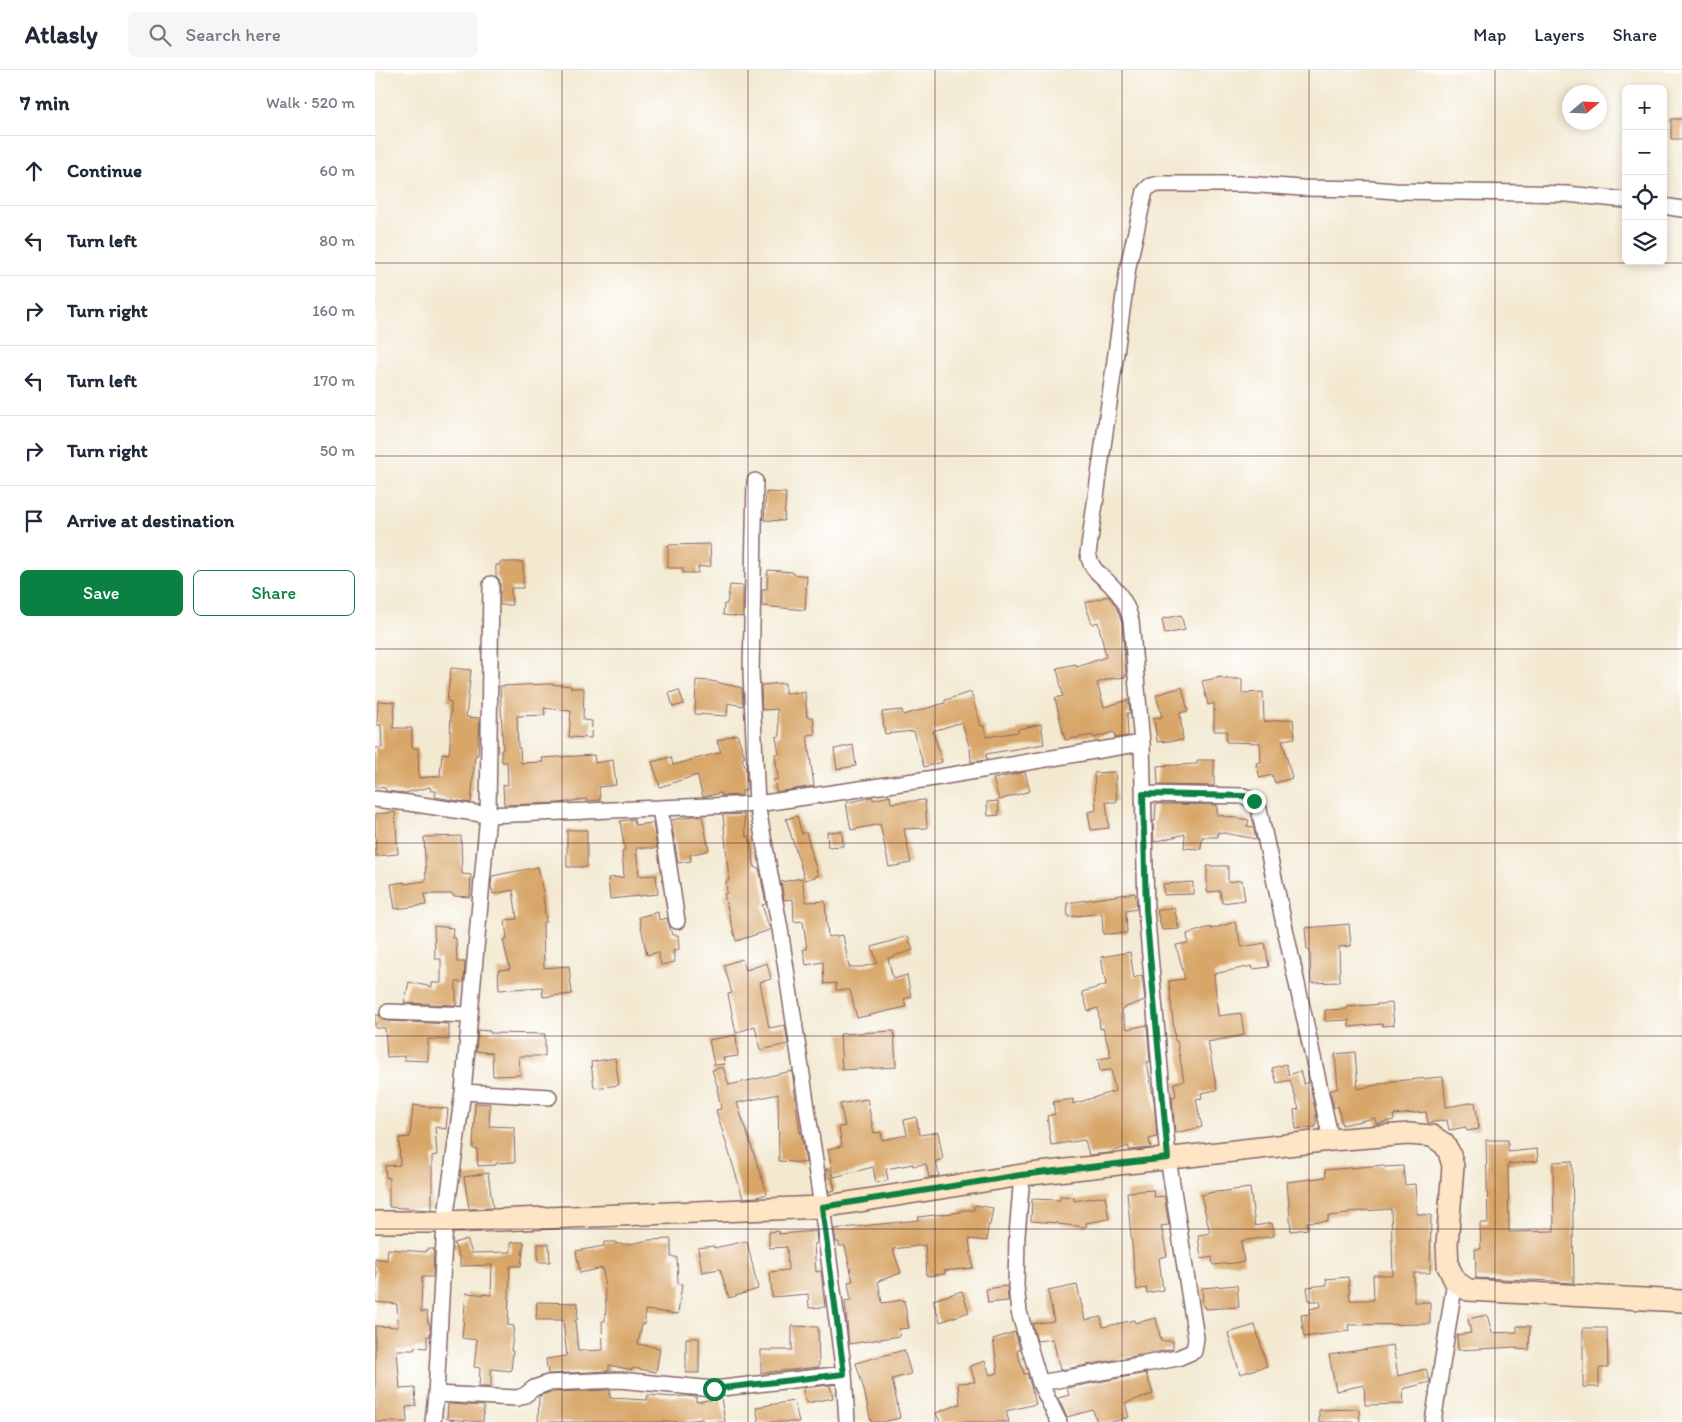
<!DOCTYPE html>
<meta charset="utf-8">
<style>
body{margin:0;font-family:Itim,sans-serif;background:#f6f6f7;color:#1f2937}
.controls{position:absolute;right:15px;top:15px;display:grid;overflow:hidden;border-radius:8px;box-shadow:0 2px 8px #0003}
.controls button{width:45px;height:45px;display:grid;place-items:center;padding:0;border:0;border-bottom:1px solid #e0e1e3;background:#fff;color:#1f2937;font:25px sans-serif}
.compass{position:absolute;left:1187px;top:15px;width:45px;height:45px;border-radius:50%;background:#fff;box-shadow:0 2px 8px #0003;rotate:71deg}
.stop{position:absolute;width:15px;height:15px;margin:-11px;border:4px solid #0b8043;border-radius:50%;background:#fff}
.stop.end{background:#0b8043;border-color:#fff;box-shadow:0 1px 5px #0008}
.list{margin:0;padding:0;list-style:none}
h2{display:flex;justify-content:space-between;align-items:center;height:65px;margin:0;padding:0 20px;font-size:21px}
h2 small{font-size:16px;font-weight:400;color:#747a83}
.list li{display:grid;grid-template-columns:32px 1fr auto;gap:15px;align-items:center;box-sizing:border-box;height:70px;padding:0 20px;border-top:1px solid #e0e1e3}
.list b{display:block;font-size:19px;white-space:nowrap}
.list em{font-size:16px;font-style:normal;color:#747a83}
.actions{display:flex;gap:10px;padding:15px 20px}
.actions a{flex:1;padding:11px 0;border:1px solid #0b8043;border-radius:8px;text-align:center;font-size:18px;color:#0b8043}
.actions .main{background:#0b8043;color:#fff}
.icon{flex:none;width:28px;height:28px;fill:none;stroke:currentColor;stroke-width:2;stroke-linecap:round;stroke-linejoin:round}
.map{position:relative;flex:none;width:1307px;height:1352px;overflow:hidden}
header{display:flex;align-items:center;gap:30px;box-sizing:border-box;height:70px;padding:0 25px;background:#fff;border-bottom:1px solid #e0e1e3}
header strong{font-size:24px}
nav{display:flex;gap:28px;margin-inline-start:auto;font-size:18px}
.search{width:350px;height:45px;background:#f6f6f7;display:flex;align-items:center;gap:12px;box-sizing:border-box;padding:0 18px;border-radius:8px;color:#747a83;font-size:19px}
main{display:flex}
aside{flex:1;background:#fff}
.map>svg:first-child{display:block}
.building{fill:#d8a668}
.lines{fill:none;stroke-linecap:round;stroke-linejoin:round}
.street-casing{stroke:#856665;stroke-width:18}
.secondary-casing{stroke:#856665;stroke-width:24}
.street{stroke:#fff;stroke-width:15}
.secondary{stroke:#fde5c5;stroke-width:21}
.route{stroke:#0b8043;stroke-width:6}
.grid{fill:none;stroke:#4a1f2b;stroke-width:1;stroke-opacity:0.55}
</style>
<header>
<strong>Atlasly</strong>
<div class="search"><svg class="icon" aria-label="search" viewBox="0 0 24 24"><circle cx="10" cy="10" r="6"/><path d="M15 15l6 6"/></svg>Search here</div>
<nav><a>Map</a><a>Layers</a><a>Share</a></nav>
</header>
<main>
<aside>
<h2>7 min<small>Walk · 520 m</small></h2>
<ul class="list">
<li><svg class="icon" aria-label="ahead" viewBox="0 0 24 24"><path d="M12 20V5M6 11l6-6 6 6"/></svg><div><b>Continue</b></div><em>60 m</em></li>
<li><svg class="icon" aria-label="left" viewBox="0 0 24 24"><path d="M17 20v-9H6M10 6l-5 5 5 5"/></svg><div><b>Turn left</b></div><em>80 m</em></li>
<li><svg class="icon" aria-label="right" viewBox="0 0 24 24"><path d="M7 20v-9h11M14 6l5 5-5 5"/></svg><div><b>Turn right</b></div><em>160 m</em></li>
<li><svg class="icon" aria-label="left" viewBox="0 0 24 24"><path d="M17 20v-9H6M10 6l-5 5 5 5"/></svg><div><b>Turn left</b></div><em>170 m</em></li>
<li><svg class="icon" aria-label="right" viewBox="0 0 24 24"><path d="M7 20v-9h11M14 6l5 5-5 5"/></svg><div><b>Turn right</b></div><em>50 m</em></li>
<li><svg class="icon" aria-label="arrive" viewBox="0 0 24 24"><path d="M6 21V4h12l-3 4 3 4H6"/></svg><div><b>Arrive at destination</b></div></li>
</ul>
<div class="actions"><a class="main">Save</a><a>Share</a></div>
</aside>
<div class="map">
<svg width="1307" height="1352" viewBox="0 0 1307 1352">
<rect width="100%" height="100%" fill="#fff"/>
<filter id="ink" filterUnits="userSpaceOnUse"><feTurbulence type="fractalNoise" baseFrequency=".02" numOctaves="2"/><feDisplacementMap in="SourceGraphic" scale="10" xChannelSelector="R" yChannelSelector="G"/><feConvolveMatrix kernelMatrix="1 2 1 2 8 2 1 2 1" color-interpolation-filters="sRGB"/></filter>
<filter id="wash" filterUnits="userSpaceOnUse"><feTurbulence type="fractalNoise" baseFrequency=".0096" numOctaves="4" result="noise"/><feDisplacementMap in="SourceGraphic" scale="20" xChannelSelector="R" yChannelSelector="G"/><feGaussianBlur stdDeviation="1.12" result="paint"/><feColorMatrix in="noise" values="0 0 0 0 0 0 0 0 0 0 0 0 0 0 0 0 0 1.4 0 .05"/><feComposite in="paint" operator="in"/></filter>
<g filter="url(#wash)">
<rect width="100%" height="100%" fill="#f3e9d1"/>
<g id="blocks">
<path class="building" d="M1296,49h11v20h-11z
M391,422l20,1 -2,28 -20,-1z
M335,474l1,22 -13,1v6h-15v-5h-15v-23z
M125,492h23v26h-12l1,17h-12v-21l-1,-5 -3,-3v-11h4z
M393,500l25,2v2l14,2 -2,34 -43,-4v-17h5z
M355,515l13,1v31l-20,-2 1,-11h3z
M733,526l8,10 6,17 4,54 -17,2 -12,4 7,24 25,-7 1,13h-3l1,23 -13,2 -1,-6 -20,6 -1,-3 -28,5 -10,-42 8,-2 -6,-28 19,-4 1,3 29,-10 -8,-35 -6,2 -7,-21z
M806,545l4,15 -20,4 -3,-15z
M76,598l20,2 -5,47 14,1 -2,37h-3l-4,48 -36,-6 1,-6h-5l-1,-4 -25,6 -19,-2 -1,-3 -10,-1v-39h7l-1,-23h-4l1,-24 17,1 -2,26h19v20h6l1,30 21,-2 2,-23 7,1 1,-11 1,-41 -4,-1z
M847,607l1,2h19v14l21,-1 1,30 29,-3 2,19 -13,2 10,38 -17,5 -3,-8 -12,3 -4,-15 5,-1 -1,-19 -34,-1 1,-11h-13v-28l-6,2 -6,-24z
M321,610l15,1 31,7 1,18 -15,-3 -1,13 -32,-2z
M410,613v10l20,-1 2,25h6l2,17 -8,1 7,51 -37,6 -4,-12 5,-1 -3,-25h4l-3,-17 4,-1 -3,-27 -15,1 -1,-25z
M174,614l22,2v2h13l-1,32 9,1 -1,17 -22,-1 2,-26 -27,-3 1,7 -28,1 1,32h2l1,15 22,-1 -1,-4 52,-3 1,8 18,-3 3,25 -17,2 1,13 -14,1v-2l-27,4 -55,2 -1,-20h5l-1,-23h-5l-1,-12h2l-3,-64z
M807,617l6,24 -8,2 3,27 -26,2 -3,-24 8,-1 -6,-22z
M304,620l5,14 -11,3 -4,-14z
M596,622l10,34h3l3,11 31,-5v-3l23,-5 3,20 -58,10 1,6 -16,2 -1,-13 -8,-27 -29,9 9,31 -18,5 -10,-36 -29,3 -3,-22 20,-2 1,5 42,-12v-3z
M362,664l8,23 -3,2 4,11 1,19 -5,2v4l-21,1v-3l-18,4 -6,-22 -37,12 -8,-25 19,-5 2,8 48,-13 -4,-11z
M478,675l3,21 -19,3 -3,-20z
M822,690h17v26l-56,-1 -1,-19 40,-2z
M650,702l5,19 -31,9 -6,-21z
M740,702l2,30h-11l3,26 -18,2 -3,-18 8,-2 -2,-37z
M515,726l1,7 34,-3 2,28 -23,1 7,34 -22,4 -9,-43 -29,6 -5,-27 27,-6v3z
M623,731l1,14 -11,1 -1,-14z
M781,734l61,1v10l32,5 -2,6 6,1 3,12 -38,-7v5h-16l-1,12 -17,-1 1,-14 -31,8 -1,-21h2z
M20,742l3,42 -22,2 -1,-42z
M369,744l2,23 3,-1 6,32h4l7,36 -4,1 8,25 -34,11 -12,-47 3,-1 -1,-12h3l-6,-66z
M318,746h9l7,34 -19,5 1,6 -13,2 -7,-43z
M422,746l5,18 4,-2 12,44 -13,4 -19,-61z
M259,749l1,6 18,-2 4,25h-21l3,28 17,-1 2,19 -48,5 -2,-21 16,-1 -2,-26 3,-1 -5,-29z
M192,760h20v37h-20z
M467,761l1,15 -15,1 -1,-15z
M86,766l1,38 9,1 -1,22 -17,-1v-2h-29l2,11 -31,4 -4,-25 13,-2v2l22,-3 -2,-44z
M832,796h21v16l14,-2 3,20 -23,3 -2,-12 -13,1z
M163,797l4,20 4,35h-3l1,46 25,-2 3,28 -29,3 -1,-10 -43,3 -1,-20 12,-1 -7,-29h4l-2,-20 12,-1 -4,-29 -20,4 -2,-8 1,-10z
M427,808l4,24 19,-1 3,36 15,-2 6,32h13l15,-4 -5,-16 36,-11 5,14 -25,8 5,21 14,-4 4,22 -7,2 2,8 -49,11 -7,-28h-14v-7l-12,1 -1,-22 -17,3 -3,-16h4l-4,-28 -9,1 -1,-23 -9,1 -3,-18z
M818,812v12l-29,1 -1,-11z
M760,823l2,16 -11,2 1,22 -24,1 -1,-21 -34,4 -1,-14z
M799,837l5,22 -17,1 -5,-19z
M283,842l1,8 8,-2 5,17h6l1,15 -6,1 2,11 -14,3 -3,-13 -11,3 -8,-38z
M860,852l7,25 23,-4 4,24 -16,2 -1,-3 -38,8 4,42 23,-3 3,22 -36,7 9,48 -16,3 1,5 -6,1 6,28 -27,6 -3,-36 4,-1 -2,-13 10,-2 -7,-40h-2l-6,-60 16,-2 -9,-34 12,-2 -1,-9 23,-7 1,2z
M974,854l2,22 -12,1 1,35 -29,1 -1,-33h-3l-2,-22z
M59,856l19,2 -1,10h4l1,24h8l-1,20h-8v23l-52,-2 5,-21 23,5v-4h9v-24h-6z
M755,882l4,26 8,-3 3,25 -24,9 6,20 20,-4 3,37h-3l7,39 3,36 -8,2 2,9 -22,2v-4l-20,7 -20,2 -4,-15 -34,5 -4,-29 8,-2 -2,-12 20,-3v5l42,-13 -4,-21 -11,1 -2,-12 13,-2 -8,-29 -3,1 -2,-21 -10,3 -6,-19 24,-7 -5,-28z
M367,889l4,11 21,-7 4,16 -11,3 9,46 16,-3 3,19 -28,6 -5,-24 -19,7 -8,-39 4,-1 -8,-28z
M1017,933l2,22 -11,1 -1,-2 -33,3v-7l-24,1v-11l22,-1v-2z
M0,945h4l4,5 5,1 61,3v16l-21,-1v22l-24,-1v-4l-17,1 -2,-29h-10z
M103,960l12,1v2l55,1v22h-26l1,19 -27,1 -1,-23 -16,-2z
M519,961l2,36 -54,3 -2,-36z
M361,965l2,21 -15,2 2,6 -11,1 -5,-25z
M980,982l3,37 35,-8 50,-4 3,30 29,-5 4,27 -12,2 -1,-4 -17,3 -2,-10 -19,3 -2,-11 -33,3 1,5 -18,4 -1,-6 -33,7 -4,-19 -4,2 -4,-17 8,-3 -3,-34z
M240,988l4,27 -25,3 -3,-26z
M911,994l3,11 11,-4 4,13 5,-2 7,31v14l-20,2 -2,-19 5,-1 -9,-29 -13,3 -5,-15z
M348,997l6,18 63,-14 8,62h1l5,30 -27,-2 -1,-67 -41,9 30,91 -10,3 -14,1 -27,-88 5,-1 -4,-21h1l-6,-18z
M492,1029l7,34 7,-1 1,8 25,-5 -3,-15 12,-3 4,18 18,-3 5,27 -7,2 3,15 -10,1 -3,-13 -13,2v-2l-27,5 2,11 -12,3 -3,-16 -39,10 -6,-28 14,-3 -3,-19 6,-1 -5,-22z
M100,1033l15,1 -1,22 25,1 1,35 -19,1v2l-18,1 -1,-17h-4z
M38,1035l35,4 -2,20 -11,-2 2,28 -5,1v54l-43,-3v-30l-3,1 -1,-12 15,-1 -1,-27 11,-1z
M1111,1070h22v12l29,-3 1,12 -30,3 1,68 45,-1 -1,-69 19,-1 2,122 -19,-1v-1l-79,-3 -1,-29h6l-1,-26h8z
M1008,1095l1,2 19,-1 2,19 10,-1 2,30 14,1 -1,58h-16v29h16v22l-82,1 1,6 -45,6 -3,-22 9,-1v-5l11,-3 -1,-5h-11l-2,-14 20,-2 -1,-6 22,-2 2,23h24l-1,-25h20l-2,-66 -43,3v2l-20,2v5l-21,1 1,7 -17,2 -4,-49 39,-5 -1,-7z
M455,1098l5,22 -6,2 -3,-23z
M113,1103l5,35 -24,1 -5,-32z
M875,1118l5,38 17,-3 2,13 -33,5 3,21 -31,3 -1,-8 -11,2 -3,-24 12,-2 -9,-38 17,-4v1z
M778,1120l1,7 10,-1 5,29 -8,1 6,30 -8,2 4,32 -16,3 -1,-5 -9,2 -3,-23 -7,-75z
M685,1126l14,1v4l31,-5 4,23 -23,4v4l-28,-3v-1l-27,-2 1,-22 28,1z
M600,1135l18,3 -3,17h-2l-1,16 -18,-2 4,29 -29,3 1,3 -18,2 -2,-31 -32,4 8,24 -23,8 4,22 22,-3 5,28 -10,1 1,7 -51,8 -4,-43 6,-1 -3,-18 5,-1 -8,-35h-6v-4h-3l-2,-13 85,-9 -1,-3 43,-5v-2h13z
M403,1161l1,3 37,-3 1,13h-3l2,28 5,-1 4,36 -16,1 -1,-14 -36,3 -2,-25 18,-2 -1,-23 -18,1v-16z
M92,1169l5,14 39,-1v-10h13l-3,24h-11l-2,59 6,1 -3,25h2l-2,20 -20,-2v18h-12l1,-19 -6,-1 3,-27 -15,-2 4,-45 25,2 1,-30 -32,1v-6l-6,-17z
M296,1169v18h6l1,27h4l-4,30 -33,-4v14h-3l-4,20 22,4 -4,24 -23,-4 -1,2 -23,-5v6l-61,3 -2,-15 21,-3 -4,-36h-27l1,-18 41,1 -1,17h-2l3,31 25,-1 -1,-29h3l1,-15 -3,-38 -23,5 -4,-22 28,-5v-4h12v2h14l19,-4z
M372,1171l11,48 -29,9 -9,-29 -18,3 -4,-24 16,-2v2z
M163,1174h11l1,18h-12z
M13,1179l38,3v-3h8l-1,28h-11l-1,35h6l1,11 2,1v12h-3v12l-13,-1v3h-17l3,39 15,-1 1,18 -10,1 1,15h-32v-96l23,1 -1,-23 -22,-2 2,-30 -2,-1v-13l12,2z
M702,1215l8,35 16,-3 2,10 31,-7 1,3 21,-5 5,23h12v8l-113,21 -7,-31 -16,2 -5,-17 22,-3 -6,-30z
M862,1215l2,22 -33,2 -1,-3h-2l-1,-18z
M632,1216l1,15 -20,2 -2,-14z
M587,1221l7,21 -29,10 -7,-22z
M1112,1245l5,18 25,-1v-6h13l-1,24 -13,-1 1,-2 -59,3 -1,-15 14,-2 -3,-14z
M880,1255l12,41 -27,8 -12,-41z
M417,1256l26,1 1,40 -58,6v-23h31z
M1208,1258h24l1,40h-9v19h-16z
M640,1262l5,18 -3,1 7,23 3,-1 9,31 -30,7 3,11h-69l-4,-9 24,-9 -2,-21 17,-1 -5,-16 15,-5 5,14 8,-2 -5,-34z
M311,1268h13v35h-13z
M1018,1275l5,31 28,-7 4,13 -27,7 1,15 -39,1 -1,-20 -28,6 -7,-36z
M529,1280l7,24 -19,5 8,39 -18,4h-11l-7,-32 -8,-27z
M771,1303l7,21 -28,9 4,14 -16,5h-16l-4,-12 -26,7 -9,-19 11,-3 -2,-7z
M455,1315l3,13 -27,5 -3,-15z
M235,1320v8l37,2 1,-5 25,2 12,-1 11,1v5l25,-4 4,24h-22l-1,-3 -28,3h-136l1,-26 11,-4z
M419,1331l5,21h-40l-3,-15z
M73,1334l36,2 -1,16 -36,-3z
M984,1339l1,13h-41v-12z"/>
</g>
</g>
<g filter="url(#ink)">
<use href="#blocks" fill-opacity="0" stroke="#856665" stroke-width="1"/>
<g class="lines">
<defs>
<path id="street" d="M1288,136l19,3
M380,411l-4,192 6,131 23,125 42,278 22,167 3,48
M768,724l101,2 10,5 5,8 72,331
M0,729l34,4 79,12 269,-11 171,-25 214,-36
M285,738l17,113
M13,942l81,3
M88,1022l86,5
M647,1105l-5,60 -1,51 3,26 21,71 19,39
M665,1313l138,-25 16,-7 2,-13 -28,-180 -22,-248 -4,-167 -11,-122c-3,-14 -9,-25 -19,-35 -12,-13 -20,-14 -24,-32l40,-287 17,-76 5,-5 9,-2h86l57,4 68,1 25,2 131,2 41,1 59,6
M61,1324l82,4 7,-3 9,-7 14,-5 71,-3 95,9 130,-15
M58,1352l3,-28 9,-172 18,-130 25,-277 3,-231
M1058,1352l22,-141"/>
<path id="secondary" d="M0,1152h70l377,-15 200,-32 309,-35 78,-6 23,2 12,8 5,8 4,14 -6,79 1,21 7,15 13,9 214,11"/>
</defs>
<use href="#street" class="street-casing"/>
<use href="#secondary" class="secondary-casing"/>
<use href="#street" class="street"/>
<use href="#secondary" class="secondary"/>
</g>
</g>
<g class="lines" filter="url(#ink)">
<path class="route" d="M339,1319l130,-15 -22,-167 199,-32 147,-17 -22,-248 -3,-116 101,2 10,5"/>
</g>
<path class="grid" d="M187,0v1352M373,0v1352M560,0v1352M747,0v1352M934,0v1352M1120,0v1352M0,193h1307M0,386h1307M0,579h1307M0,773h1307M0,966h1307M0,1159h1307"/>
</svg>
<div class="controls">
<button>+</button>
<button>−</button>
<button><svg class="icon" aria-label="locate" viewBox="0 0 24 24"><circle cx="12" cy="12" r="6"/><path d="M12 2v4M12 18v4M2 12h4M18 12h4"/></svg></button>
<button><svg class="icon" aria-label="layers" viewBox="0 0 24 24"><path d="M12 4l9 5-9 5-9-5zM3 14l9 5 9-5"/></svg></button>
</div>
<svg class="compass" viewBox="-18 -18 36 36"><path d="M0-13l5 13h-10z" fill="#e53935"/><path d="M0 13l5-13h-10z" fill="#747a83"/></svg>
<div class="stop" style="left:339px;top:1319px"></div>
<div class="stop end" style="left:879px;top:731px"></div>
</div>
</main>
